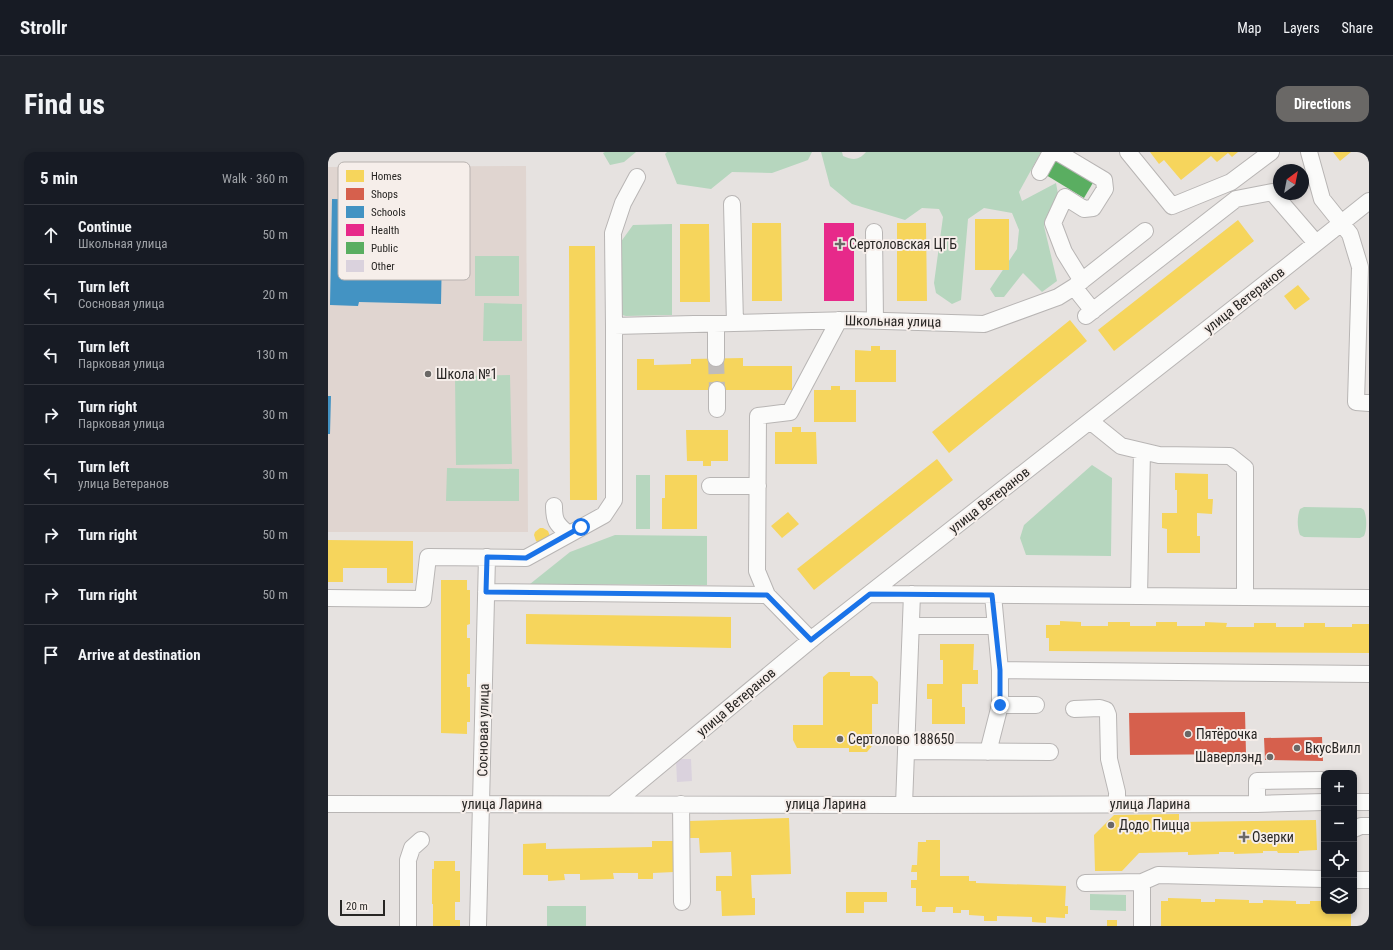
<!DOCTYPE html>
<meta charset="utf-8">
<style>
body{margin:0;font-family:"Roboto Condensed",sans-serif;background:#20242c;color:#f1f3f6}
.controls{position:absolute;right:12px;bottom:12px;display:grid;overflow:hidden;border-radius:8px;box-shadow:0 2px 6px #0003}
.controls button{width:36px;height:36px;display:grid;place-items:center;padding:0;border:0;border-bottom:1px solid #363941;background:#171b24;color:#f1f3f6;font:20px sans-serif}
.compass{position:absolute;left:945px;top:12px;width:36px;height:36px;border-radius:50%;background:#171b24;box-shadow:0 2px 6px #0003;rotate:32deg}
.scale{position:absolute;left:12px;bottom:10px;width:45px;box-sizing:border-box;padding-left:4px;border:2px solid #282624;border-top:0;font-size:11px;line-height:14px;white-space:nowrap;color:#282624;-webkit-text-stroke:3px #f6eeea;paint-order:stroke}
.stop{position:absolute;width:12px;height:12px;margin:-9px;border:3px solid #1a73e8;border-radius:50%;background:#fff}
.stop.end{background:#1a73e8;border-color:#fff;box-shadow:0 1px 4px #0008}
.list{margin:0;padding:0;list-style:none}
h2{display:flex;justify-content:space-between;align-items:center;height:52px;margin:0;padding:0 16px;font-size:17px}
h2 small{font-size:13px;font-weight:400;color:#9ea1a6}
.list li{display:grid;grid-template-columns:26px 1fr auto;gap:12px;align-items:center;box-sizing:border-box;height:60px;padding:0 16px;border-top:1px solid #363941}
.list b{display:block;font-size:15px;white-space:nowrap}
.list p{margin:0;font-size:13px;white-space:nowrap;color:#9ea1a6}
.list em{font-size:13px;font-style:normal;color:#9ea1a6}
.icon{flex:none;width:22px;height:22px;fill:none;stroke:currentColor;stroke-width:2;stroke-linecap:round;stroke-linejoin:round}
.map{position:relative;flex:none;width:1041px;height:774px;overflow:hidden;border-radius:12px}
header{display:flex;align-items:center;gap:24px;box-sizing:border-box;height:56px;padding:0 20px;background:#171b24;border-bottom:1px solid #363941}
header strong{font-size:19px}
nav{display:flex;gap:22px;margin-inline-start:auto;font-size:14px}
.intro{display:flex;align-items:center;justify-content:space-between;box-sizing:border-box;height:96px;padding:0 24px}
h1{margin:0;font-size:28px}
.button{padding:10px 18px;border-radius:12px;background:#6a6866;color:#fff;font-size:14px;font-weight:700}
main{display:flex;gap:24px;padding:0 24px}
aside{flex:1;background:#171b24;border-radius:12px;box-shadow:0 2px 6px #0003}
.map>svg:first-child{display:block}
.built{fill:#e0d5d0}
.green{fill:#b6d6be}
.homes{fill:#f6d55c}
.shops{fill:#d6604d}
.schools{fill:#4393c3;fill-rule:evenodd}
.health{fill:#e7298a}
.public{fill:#5aae61}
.building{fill:#dad2dd}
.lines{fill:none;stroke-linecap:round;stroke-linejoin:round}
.minor-tunnel{stroke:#c0bcba;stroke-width:16;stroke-dasharray:16 8;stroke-linecap:butt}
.minor-casing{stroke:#b8b5b4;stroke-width:18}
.minor{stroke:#fbfbfa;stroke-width:16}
.route{stroke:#1a73e8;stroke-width:5}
.poi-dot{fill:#6a6866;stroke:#f6eeea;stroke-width:1.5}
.labels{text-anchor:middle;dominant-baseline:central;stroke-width:4;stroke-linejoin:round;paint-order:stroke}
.poi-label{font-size:14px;fill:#282624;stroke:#f6eeea;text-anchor:start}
.street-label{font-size:14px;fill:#282624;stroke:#f6eeea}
.key{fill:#f6eeea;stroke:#b8b2af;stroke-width:1}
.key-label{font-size:11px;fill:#282624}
</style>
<header>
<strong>Strollr</strong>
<nav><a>Map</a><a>Layers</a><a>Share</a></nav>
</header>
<div class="intro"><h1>Find us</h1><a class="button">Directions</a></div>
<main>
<aside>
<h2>5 min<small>Walk · 360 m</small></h2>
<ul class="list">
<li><svg class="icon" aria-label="ahead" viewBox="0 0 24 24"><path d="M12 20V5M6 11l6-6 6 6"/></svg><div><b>Continue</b><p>Школьная улица</p></div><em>50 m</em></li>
<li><svg class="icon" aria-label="left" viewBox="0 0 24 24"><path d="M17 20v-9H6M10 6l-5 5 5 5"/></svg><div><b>Turn left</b><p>Сосновая улица</p></div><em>20 m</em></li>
<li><svg class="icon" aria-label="left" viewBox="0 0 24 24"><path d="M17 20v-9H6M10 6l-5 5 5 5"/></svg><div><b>Turn left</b><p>Парковая улица</p></div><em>130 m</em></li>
<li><svg class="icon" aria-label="right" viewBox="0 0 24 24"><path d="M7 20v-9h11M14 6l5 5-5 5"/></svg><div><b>Turn right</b><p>Парковая улица</p></div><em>30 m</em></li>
<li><svg class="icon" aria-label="left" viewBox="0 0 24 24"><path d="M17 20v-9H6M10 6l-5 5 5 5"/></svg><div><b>Turn left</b><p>улица Ветеранов</p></div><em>30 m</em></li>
<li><svg class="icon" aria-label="right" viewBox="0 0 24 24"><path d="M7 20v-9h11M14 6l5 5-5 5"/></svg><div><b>Turn right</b></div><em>50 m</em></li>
<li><svg class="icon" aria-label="right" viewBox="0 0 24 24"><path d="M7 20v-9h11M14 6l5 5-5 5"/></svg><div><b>Turn right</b></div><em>50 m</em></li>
<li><svg class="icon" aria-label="arrive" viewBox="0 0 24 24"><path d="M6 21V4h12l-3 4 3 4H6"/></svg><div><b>Arrive at destination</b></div></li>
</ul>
</aside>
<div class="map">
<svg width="1041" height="774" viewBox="0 0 1041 774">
<rect width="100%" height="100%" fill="#e6e2e0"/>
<path class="built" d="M198,14l2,366h-200v-365z"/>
<path class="green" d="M277,0h31l-12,10 -14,3 -7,-12z
M339,0h145l-4,8 -36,13 -40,-1 -21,17 -34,-5 -12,-30z
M493,0h21l1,4c10,4 15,5 23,-4h175l-22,40 3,9 34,-18 2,11 -14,32 13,55 -15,11 -19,-19 -19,24h-9l-5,-8 27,-40 2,-19 -7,-17 -28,-5 -16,11 -7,81 -9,4 -16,-11 -2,-10 9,-66 -4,-8 -17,-1 -17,12 -53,-16 -22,-18z
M344,72v91l-46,1 -4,-1 -2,-72 13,-18z
M147,104h44v40h-44z
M156,151l38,1v37h-39z
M182,223l2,89 -56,1 -1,-89z
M764,313l20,13 -1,78 -85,-1 -6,-17 4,-13z
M119,316l72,1v32h-73z
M308,323h14v54h-14z
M976,355l57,1 3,2c3,7 3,20 0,26l-4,2 -56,-1 -4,-2c-3,-7 -3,-19 0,-26z
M287,383l92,1v49l-177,-1 40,-32z
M762,742l36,1v16l-36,-1z
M219,754h39v20h-39z"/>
<path class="homes" d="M822,0h88l-6,5 -4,-4 -11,9 -6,-6 -30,24 -17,-20 -5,4z
M1005,0h18l-11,9z
M647,67h34v51h-34z
M910,68l16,21 -140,110 -16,-21z
M424,71h29l1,78h-30z
M569,71h29l1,78h-30z
M352,72h29l1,78h-30z
M241,94h26l2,254h-27z
M970,133l12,14 -15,11 -11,-14z
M742,168l17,21 -138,112 -17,-21z
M543,194h9v4h16v32h-41v-32l16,1z
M415,206v8h49v24h-155v-31h17v6l37,-1v-5z
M503,234h9v4h16v32h-42v-32h17z
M464,275h9v5h15l1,32h-42v-32h17z
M358,278h42v31h-17v5h-8v-5h-16z
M609,307l16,21 -139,110 -17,-21z
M847,321l33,1v25h5l-1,15 -15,-1v23h3v17h-33v-24l-5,-1v-15h15v-23h-2z
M337,323h32v54h-35v-31h3z
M460,360l11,12 -17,14 -11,-12z
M212,376h3l5,3 2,5 -11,7 -3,-2 -2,-6 1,-3z
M0,388l85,1v42h-26v-15h-44v14h-15z
M113,428h26v10h3v34l-3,1v13h3v36h-3v13h3v35h-3v12l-26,-1z
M198,462l205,3v31l-205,-4z
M732,469l21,1v4h27v-4h22v4h26v-4h21v4h28v-4l22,1 -1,4h28v-4h22v4h28v-4h21v4h27v-3h17v29l-320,-2v-13h-3v-13h14z
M612,492h34l-1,26h5v14h-16v23h3v17h-33v-25h-5v-15h16v-24h-3z
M501,520h21v4h22l6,6v22h-6v42l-5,6h-18v-4h-52l-4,-8v-15h30v-48z
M851,662v8l137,-2 1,30 -18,1v2h-21l-1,-2h-14v2l-29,1v-2h-15v2l-31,1v-3l-49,1 -17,18h-27l-1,-36 20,-20z
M461,666l2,56 -40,1 1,23h3v17l-33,1 -1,-25h-5v-15h16l-1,-24 -31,1 -1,-15h-10v-17z
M598,688h14v36h29v5h7v2l90,3 -1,20h3v8h-3v4l-19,-1v6l-14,-1v-5l-35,-1v5h-13v-5l-15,-1v-5h-8v3h-8v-6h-17l-1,5h-13v-6h-6v-18h-5v-8h6v-8h-6l1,-7h5l1,-23h8z
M324,689h21l1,31 -21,1v6h-15v-6h-25l1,6 -34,1v-6h-16l1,6 -17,1v-6h-25v-31l23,-1v6l106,-2z
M106,709h21v10h5v31h-5v18h5v6h-27v-22h-1v-35h2z
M518,740h41v10h-23v11h-18z
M840,746l33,1v3h14v-3l34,1v3h14v-3l33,1v3h14v-3h14v10h27v15h-190v-25h7z
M779,768h10v6h-10z"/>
<path class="shops" d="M917,560l1,42 -116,1 -1,-42z
M994,585l1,24 -58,-1 -1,-22z"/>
<path class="schools" d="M4,47l111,2 -2,103 -82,-2 -1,4 -28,-1zM40,73l53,1 -1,52 -53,-1z
M0,244h3l-1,38h-2z"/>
<path class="health" d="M496,71h30v78h-30z"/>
<path class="public" d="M728,6l38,23 -10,17 -38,-23z"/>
<path class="building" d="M348,607h15l1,22 -15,1z"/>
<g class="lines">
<path class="minor-tunnel" d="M388,206l1,32"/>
<defs>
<path id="minor" d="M729,0l47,28 1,9 -12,19 -9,1 -19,-12 -12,26 11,29 18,29
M800,0l44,54 59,-24 40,-30
M981,0l13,47 28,35 10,33 -4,135 13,1
M712,20l11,-20
M404,52l3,119
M546,80l1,88
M746,135l19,24
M758,164l150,-117 36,-7 44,51
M388,172v34
M286,174l-1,-93 10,-30 14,-26
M389,238v19
M762,269l31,25 38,9 71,1 15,12v129
M814,299l-3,145 230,2
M382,334h48
M226,354c0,16 3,18 14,28
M158,440l281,3 44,45
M542,442l269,2
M439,443l-10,-24 1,-155 32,-4 49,-92
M0,446l95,1 5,-42 98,1 78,-43 10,-15v-174l238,-6 132,4 74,-27 16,-10 71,-56
M583,474h85
M672,518l369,4
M672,553h36
M746,557l26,-1 6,2 2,5 1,44 8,33v12
M578,599l144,1
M660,600l12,-47v-35l-7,-75
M1026,650h15
M0,652l576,1 353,-1 67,-2
M285,652l205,-170 467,-366 84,-67
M353,652l1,98
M929,652v-23l67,-1
M576,653l8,-211
M1026,677l7,-3h8
M1026,728h15
M757,731l57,-1
M80,774v-66l4,-12 9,-8
M150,774l9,-369
M814,774v-44l16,-7 166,4"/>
</defs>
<use href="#minor" class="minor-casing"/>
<use href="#minor" class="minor"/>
</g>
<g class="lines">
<path class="route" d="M253,375l-55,31 -39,-1 -1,35 281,3 44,45 59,-46 122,1 8,75v35"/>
</g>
<g class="poi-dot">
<path d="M510 86h4v4h4v4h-4v4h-4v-4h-4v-4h4z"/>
<circle cx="100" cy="222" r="4"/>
<circle cx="860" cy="582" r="4"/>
<circle cx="512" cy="587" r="4"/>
<circle cx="969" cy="596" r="4"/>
<circle cx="942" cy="605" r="4"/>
<circle cx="783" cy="673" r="4"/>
<path d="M914 679h4v4h4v4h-4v4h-4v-4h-4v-4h4z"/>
</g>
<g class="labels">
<g class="poi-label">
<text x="521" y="92">Сертоловская ЦГБ</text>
<text x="108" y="222">Школа №1</text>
<text x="868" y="582">Пятёрочка</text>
<text x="520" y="587">Сертолово 188650</text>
<text x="977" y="596">ВкусВилл</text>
<text x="934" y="605" text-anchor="end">Шаверлэнд</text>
<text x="791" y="673">Додо Пицца</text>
<text x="924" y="685">Озерки</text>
</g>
<g class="street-label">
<text transform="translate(916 148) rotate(-38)">улица Ветеранов</text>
<text transform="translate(565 169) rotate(1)">Школьная улица</text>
<text transform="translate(661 348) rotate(-38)">улица Ветеранов</text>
<text transform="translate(408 550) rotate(-40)">улица Ветеранов</text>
<text transform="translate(155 578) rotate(-89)">Сосновая улица</text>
<text x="174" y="652">улица Ларина</text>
<text x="498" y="652">улица Ларина</text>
<text x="822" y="652">улица Ларина</text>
</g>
</g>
<rect x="10" y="10" width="132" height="118" rx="6" class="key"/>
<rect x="18" y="18" width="18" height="12" fill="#f6d55c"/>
<rect x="18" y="36" width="18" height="12" fill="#d6604d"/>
<rect x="18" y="54" width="18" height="12" fill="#4393c3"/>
<rect x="18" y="72" width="18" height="12" fill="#e7298a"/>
<rect x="18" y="90" width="18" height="12" fill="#5aae61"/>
<rect x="18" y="108" width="18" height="12" fill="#dad2dd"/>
<g class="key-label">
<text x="43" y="28">Homes</text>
<text x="43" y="46">Shops</text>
<text x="43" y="64">Schools</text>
<text x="43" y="82">Health</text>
<text x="43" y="100">Public</text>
<text x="43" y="118">Other</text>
</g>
</svg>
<div class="controls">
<button>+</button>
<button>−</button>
<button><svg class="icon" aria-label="locate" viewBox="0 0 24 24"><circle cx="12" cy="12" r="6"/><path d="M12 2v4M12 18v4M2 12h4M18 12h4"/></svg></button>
<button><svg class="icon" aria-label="layers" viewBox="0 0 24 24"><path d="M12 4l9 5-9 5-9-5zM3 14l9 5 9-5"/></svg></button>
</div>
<svg class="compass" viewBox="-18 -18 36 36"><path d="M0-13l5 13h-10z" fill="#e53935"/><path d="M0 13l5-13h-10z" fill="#9ea1a6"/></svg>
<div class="scale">20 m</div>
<div class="stop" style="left:253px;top:375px"></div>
<div class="stop end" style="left:672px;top:553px"></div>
</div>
</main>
